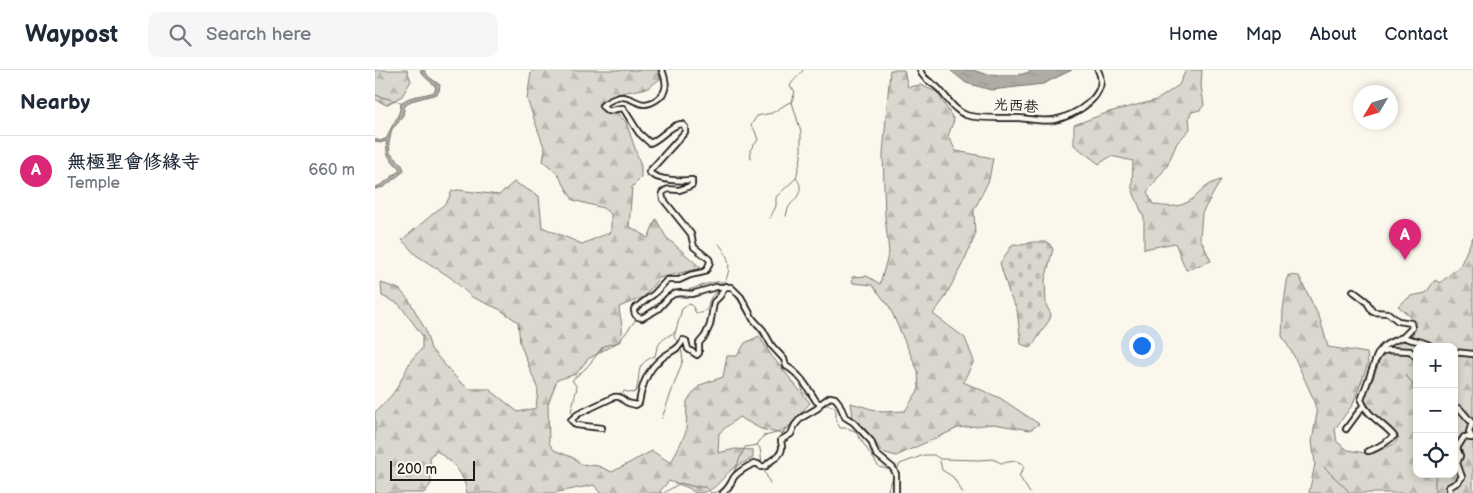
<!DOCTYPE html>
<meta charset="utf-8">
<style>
body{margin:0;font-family:"Balsamiq Sans","LXGW WenKai TC",sans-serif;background:#f6f6f7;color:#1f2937}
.controls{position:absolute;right:15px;bottom:15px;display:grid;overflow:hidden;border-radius:10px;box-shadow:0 2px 8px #0003}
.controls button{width:45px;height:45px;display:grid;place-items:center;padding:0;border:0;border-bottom:1px solid #e0e1e3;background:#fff;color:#1f2937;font:25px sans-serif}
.compass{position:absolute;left:978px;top:15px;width:45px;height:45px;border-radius:50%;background:#fff;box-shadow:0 2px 8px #0003;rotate:232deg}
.scale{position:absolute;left:15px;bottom:12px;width:85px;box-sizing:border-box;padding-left:5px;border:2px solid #1c1c1c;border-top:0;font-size:14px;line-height:18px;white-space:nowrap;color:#1c1c1c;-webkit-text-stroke:4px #fbf7ec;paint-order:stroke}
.you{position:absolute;left:766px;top:275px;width:18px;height:18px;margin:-12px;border:4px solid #fff;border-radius:50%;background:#1a73e8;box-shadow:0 0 0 8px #1a73e833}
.badge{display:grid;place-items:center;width:32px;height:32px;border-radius:50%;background:#db2777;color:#fff;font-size:16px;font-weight:700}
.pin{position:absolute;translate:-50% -41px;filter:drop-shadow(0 1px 2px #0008)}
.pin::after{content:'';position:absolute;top:26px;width:18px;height:15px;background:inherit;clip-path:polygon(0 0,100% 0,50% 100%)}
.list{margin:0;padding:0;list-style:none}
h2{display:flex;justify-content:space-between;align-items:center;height:65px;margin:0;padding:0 20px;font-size:21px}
h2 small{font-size:16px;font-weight:400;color:#747a83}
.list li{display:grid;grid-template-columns:32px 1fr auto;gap:15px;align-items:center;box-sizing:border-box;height:70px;padding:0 20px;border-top:1px solid #e0e1e3}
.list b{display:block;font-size:19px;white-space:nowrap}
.list p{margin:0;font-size:16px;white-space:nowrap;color:#747a83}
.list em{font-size:16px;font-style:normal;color:#747a83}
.icon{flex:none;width:28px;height:28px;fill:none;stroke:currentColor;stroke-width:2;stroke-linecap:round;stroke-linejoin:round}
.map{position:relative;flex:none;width:1098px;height:423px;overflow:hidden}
header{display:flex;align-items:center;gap:30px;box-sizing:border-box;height:70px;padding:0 25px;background:#fff;border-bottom:1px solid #e0e1e3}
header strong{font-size:24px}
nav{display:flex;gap:28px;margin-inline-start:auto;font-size:18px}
.search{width:350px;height:45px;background:#f6f6f7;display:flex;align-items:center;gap:12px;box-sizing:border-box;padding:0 18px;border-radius:10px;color:#747a83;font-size:19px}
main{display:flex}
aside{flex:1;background:#fff}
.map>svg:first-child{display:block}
.forest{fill:url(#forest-firs);stroke:#7b7a75;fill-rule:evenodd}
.cemetery{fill:url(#cemetery-stones);stroke:#7b7a75}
.water{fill:url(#water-ripples);stroke:#74726e}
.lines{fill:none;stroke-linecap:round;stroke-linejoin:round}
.stream{stroke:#74726e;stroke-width:1}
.minor-casing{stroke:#1c1c1c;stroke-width:8}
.minor{stroke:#fbf7ec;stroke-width:4.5}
.labels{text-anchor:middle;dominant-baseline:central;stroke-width:5;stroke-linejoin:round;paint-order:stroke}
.street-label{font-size:15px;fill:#1c1c1c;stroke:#fbf7ec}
</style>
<header>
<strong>Waypost</strong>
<div class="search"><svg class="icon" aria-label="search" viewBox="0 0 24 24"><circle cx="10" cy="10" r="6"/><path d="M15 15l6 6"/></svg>Search here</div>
<nav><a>Home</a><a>Map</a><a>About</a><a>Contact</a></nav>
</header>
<main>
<aside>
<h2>Nearby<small></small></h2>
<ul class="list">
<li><span class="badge">A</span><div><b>無極聖會修緣寺</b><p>Temple</p></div><em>660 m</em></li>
</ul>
</aside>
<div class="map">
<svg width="1098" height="423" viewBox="0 0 1098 423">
<defs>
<pattern id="forest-firs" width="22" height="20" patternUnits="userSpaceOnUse" patternTransform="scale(1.25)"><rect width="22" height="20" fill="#dad7ce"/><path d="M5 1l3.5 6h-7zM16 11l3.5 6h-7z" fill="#bab8b0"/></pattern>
<pattern id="cemetery-stones" width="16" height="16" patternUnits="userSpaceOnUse" patternTransform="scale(1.25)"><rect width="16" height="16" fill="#dad7ce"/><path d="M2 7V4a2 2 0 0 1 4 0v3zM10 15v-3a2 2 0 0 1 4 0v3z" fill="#bab8b0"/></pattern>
<pattern id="water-ripples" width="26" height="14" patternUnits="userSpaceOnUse" patternTransform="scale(1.25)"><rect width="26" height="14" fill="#afaca5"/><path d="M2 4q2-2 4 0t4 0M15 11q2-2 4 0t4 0" fill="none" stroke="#96938d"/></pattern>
</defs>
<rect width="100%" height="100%" fill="#fbf7ec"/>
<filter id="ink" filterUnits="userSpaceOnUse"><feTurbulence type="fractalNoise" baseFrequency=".02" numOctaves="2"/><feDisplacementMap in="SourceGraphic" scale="10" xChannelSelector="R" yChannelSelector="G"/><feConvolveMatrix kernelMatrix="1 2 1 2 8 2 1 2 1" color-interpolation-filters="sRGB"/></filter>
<g filter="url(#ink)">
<path class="forest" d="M0,0h32l4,11 -9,15 -16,9 -11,-6z
M158,0h125l2,9 -12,9 -32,6 -18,10 6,9 12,-1 10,10 15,44v12l-9,9 -3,39 19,12 8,-19 10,18 35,31 -42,10 -15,19 -25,10c1,14 6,20 1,34l-32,18 -12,15 -19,6 -9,24 1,39 5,7 20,8 7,6 17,2 14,6 40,-21 19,12 15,-31 1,-31 13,-16 23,-8 4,-21h10l8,-13 14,-7 12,19 39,48 -28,31 -21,-5 -22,-12 -20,16 -1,20 17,-4 18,1v8c-7,4 -16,7 -22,12 -13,12 -16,23 -36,23l-6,-5 -20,-7 -9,10 2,2h-62l-6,-8 -41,8h-86c-4,-22 -13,-29 -30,-42l-7,5 1,28 -7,9h-49v-81c11,-10 21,-20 27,-34 8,-14 6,-17 20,-29v-14l-23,-31 -17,-8 -1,-13 18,6 10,11 16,29 6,20 28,32 10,8h20l29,23 18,-4 2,-18 -18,-47 -2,-21 -19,-13 -27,-12 -22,-20 -34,-22 -14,-15 45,-38 5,-11 6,-1 41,5 15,-13 25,14 3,31 40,17 29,-12v-18l-8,-6 -30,-8 -16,-27 -14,-12 2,-11 -18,-51 4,-26z
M515,0h14l4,17 12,-2 17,7 17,28 -6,16 8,15 37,7 -4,22 -15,30 1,26 -12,27 -19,36 -11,15 32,24 9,23 -11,21 37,16 39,26 -9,6 -37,-6 -35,4 -62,28 -14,-4 -15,-21 -14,-14 -2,-14 31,9 23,-1 14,-22 -1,-18 -29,-65 -17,-21 -19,-2 -1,-6 15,-1 13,8 9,-32 -4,-35 -2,-63z
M811,0h16l-1,15 3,20 -4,5 -8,2 -3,5 1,12 -13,14 -10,23 -20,26 6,12c11,3 24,4 35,-2 13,-8 16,-18 33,-22l-19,33 -2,25 11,23 -25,9 -11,-27 -31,6v-31l-12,-29 1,-28 -22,-5 -12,8 -25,-19v-20l35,-13 48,-12 22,-15z
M1098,167v256h-164l6,-29 -3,-23 5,-28 -4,-15 -19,-42 -12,-20 1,-26 5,-35 11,1 21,43 8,28 39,6 1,11 -15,40 -18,25 2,13 11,8 23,4 23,-10 5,-7 -10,-10 -29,-15 21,-55v-10l32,-13 4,-12 -19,-16 13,-10 15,-3 9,-13 5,3 20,-17zM1042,277h37v127h-37z"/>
<path class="cemetery" d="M657,172h16l5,7 -8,31 1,25 5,9 -1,5 -19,29 -10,-4 -4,-35 -7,-13 -10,-33 13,-19 10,1z"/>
<path class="water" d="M45,0h4l5,7 11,8 -1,6 -2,3 -26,7 -6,5 -2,9 -5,8 -6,6 -3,14 1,10c5,5 14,11 14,18l-20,16 -9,2v-2c9,-2 17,-11 25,-17l-1,-2c-11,-12 -12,-10 -13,-27l-6,2 -5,-2v-2l5,2 7,-3c4,-14 13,-20 14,-35 9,-8 22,-7 33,-11l2,-4c-4,-7 -13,-10 -16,-18z
M575,0h22l14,4 25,1 12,-1 10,-4h39l-29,14 -52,6 -25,-7z"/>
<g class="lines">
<path class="stream" d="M0,25l28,8
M376,88l-1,-8 8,-10 -3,-9 -4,-6 6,-9 15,-3 16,-10 4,-1
M411,146c1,-4 2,-9 5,-12 7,-7 14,-16 5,-26
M395,148l6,-12v-9l20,-19 5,-20v-26l-9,-30 3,-11 -5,-4c1,-6 10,-11 13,-17
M344,174c10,12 13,23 6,38
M352,219c11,6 15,19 22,29 7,10 14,20 22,30
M308,221c14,-2 27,-11 42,-9l1,2
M265,245l7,-3 25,-22 7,1
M304,274l-5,-7 8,-28 7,-5 3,1 4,8h6l6,-5c0,-8 5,-16 13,-18
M407,290l4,10 8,5
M1030,305l6,6 6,14
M425,311l3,11 10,8
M247,325l2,-4 9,2 3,-2c6,-18 -3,-26 19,-35 3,-15 8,-17 20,-24
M447,336c6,-1 9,-2 14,3v11l4,8h7l8,3 24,36 12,3 2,7
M196,342l6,-25 -5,-7 14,-12 18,-22 15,-4 18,-24
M425,346l12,-9 6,-1
M287,348l21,-58 -2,-12
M382,375l3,3 2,16
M565,391l2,9 11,7 10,16
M949,397c8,9 18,16 26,26
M388,398l7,15
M522,400l3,-6 24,-9h10l6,4 39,1 14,-1 8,4 15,-2 5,2 3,4 -5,9 11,17
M289,423l16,-10 16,4h9l6,6c2,-1 5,0 8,-2 13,-7 19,-31 26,-44l12,-2 6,-9c12,-2 22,-5 31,-13
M515,423l-2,-4 5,-11
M1060,423v-13l2,-6"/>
<defs>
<path id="minor" d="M287,0c2,5 5,13 3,19 -2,8 -13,15 -21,15 -8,-1 -14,-7 -22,-7 -6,0 -13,4 -18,7l-2,2 6,5 8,-2 7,-1 16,25 11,10c11,-4 21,-19 32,-19l3,3v5l-36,40c8,9 32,9 43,8v5c-4,2 -9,4 -13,5 -8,0 -11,-3 -17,3l1,6 28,35 3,13 15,12 1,3 -3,7 -3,3 -14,3 -11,5h-12l-13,14 -20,15c0,6 2,8 8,9l16,-9 11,-12 5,-3 6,-1 12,1 24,-7h15l10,10 12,22 10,11 9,16 12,13 2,7c14,8 22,22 30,35l4,3 10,-7 5,1 4,5 6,14 8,5 18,19 5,13 17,14 3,6v19
M545,0c3,10 12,12 18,18 9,9 16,23 28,27 12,4 39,3 53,3 12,1 24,4 35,2 21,-4 57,-25 44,-50
M978,221l13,10 7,11 15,1 10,8 13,2 1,5 -9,9c9,4 23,4 29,10
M1028,267c-15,6 -23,8 -28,24l6,-9 7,-2 22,1 7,7
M1079,282l19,2
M227,358l-26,-3 -5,-5 7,-6 36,-17c6,-1 7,1 12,5 3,2 7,2 10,3l3,-2c3,-18 8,-33 23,-45 8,-7 17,-8 21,-18l3,1 2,8 9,6 2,-2v-10l6,-7 5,-11 4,-23 6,-6 6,-10
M971,359l17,-23
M993,381c7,-1 20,-10 26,-15 -10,-12 -27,-20 -33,-36l14,-39
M391,396c4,-7 15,-8 16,-18 0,-3 -1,-6 -1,-8l10,-6 4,-9 6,-7 17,-10 2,-4
M348,423c6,-5 7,-8 10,-14 2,-5 19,-17 25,-15 1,0 2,2 3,3l4,-1
M1075,423l-1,-6 9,-5 4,-5 -5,-14 3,-7 -3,-8 7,-11 8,1 -3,-6 3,-9 -12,-14 -6,-2"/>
</defs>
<use href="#minor" class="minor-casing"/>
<use href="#minor" class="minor"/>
</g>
</g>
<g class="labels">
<g class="street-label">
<text transform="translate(641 36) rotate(4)">光西巷</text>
</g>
</g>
</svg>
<div class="controls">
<button>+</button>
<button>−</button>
<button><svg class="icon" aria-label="locate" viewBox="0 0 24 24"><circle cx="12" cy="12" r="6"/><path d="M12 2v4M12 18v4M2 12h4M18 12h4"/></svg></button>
</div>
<svg class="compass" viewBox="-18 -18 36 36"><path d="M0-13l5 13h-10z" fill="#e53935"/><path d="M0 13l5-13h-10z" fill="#747a83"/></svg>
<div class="scale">200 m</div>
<div class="you"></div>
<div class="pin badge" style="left:1030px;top:190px">A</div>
</div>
</main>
